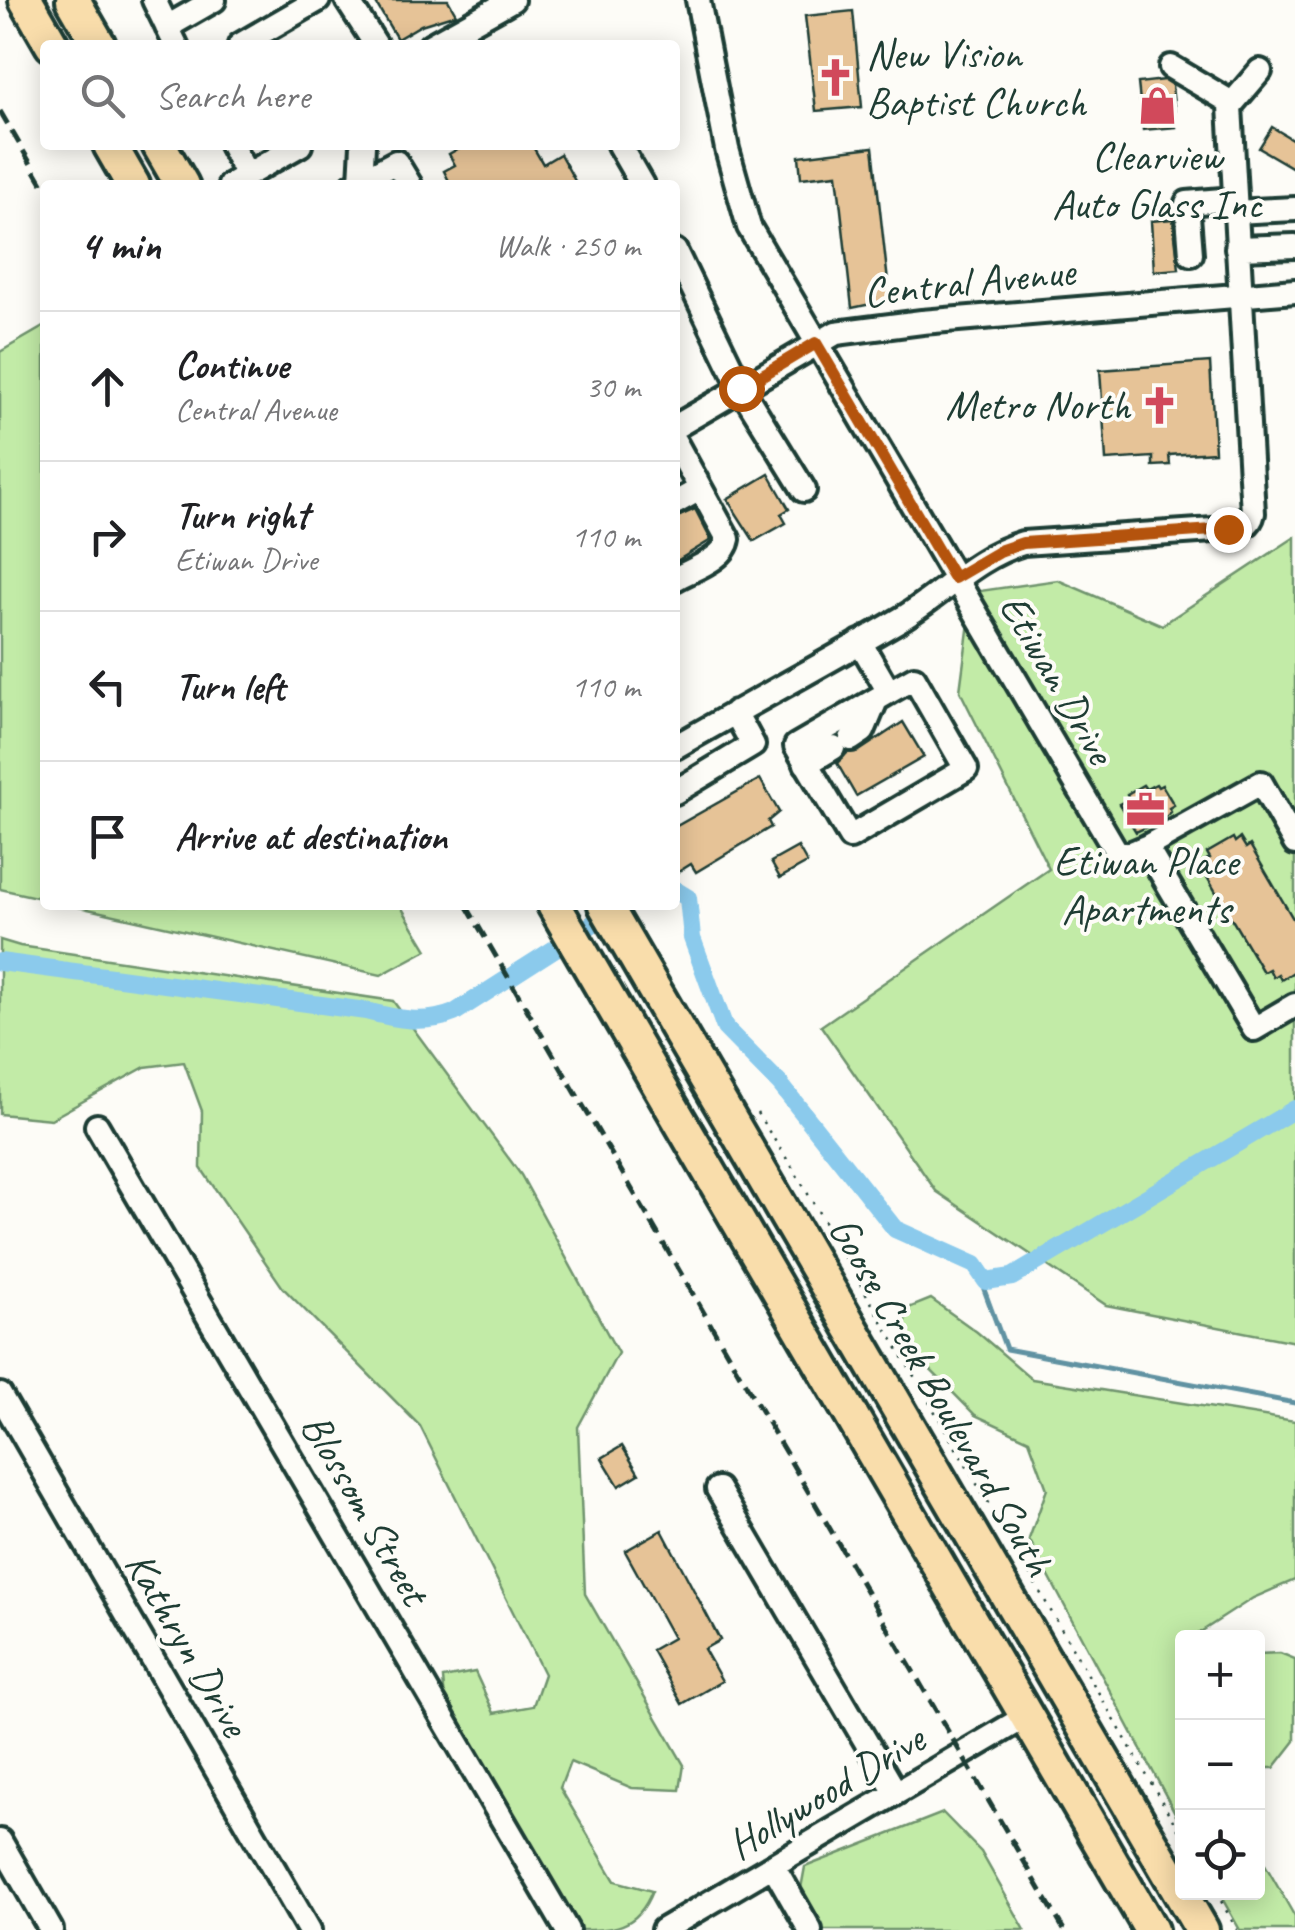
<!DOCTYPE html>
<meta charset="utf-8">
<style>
body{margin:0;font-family:Caveat,sans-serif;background:#f6f6f6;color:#202124}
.controls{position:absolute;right:30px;bottom:30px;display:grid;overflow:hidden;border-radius:10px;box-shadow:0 5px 25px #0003}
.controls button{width:90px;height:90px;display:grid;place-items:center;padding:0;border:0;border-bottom:2px solid #e0e0e0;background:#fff;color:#202124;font:50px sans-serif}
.stop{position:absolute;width:30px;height:30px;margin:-22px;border:8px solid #b45309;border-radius:50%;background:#fff}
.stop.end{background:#b45309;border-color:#fff;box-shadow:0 2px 10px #0008}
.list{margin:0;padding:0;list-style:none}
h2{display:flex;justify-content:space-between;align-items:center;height:130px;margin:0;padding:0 40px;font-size:42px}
h2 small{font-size:32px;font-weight:400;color:#757577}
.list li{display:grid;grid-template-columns:65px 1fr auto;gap:30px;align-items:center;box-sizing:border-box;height:150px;padding:0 40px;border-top:2px solid #e0e0e0}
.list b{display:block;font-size:38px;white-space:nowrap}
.list p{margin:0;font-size:32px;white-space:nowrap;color:#757577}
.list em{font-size:32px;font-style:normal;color:#757577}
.icon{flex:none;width:55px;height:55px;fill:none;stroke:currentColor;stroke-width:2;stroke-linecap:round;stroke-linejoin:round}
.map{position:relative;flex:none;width:1295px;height:1930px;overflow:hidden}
.search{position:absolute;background:#fff;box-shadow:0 5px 25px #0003;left:40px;top:40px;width:640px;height:110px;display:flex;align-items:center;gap:25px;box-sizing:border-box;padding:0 35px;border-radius:10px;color:#757577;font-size:38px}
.panel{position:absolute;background:#fff;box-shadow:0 5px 25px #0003;left:40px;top:180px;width:640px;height:730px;border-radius:10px}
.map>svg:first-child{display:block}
.green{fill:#c2eba7;stroke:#70946e;stroke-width:2.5}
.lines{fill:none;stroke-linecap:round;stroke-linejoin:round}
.stream{stroke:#6092a2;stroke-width:5}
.canal{stroke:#8bcaec;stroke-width:18}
.building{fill:#e6c397;stroke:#1f3d34;stroke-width:2.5}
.minor-casing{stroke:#1f3d34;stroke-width:30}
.highway-casing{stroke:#1f3d34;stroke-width:40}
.path{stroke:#1f3d34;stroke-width:2.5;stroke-dasharray:2.5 8;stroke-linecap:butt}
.minor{stroke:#fdfcf7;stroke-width:22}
.highway{stroke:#f9ddab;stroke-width:32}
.rail{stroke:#1f3d34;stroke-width:5;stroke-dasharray:15 8;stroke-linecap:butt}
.route{stroke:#b45309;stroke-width:12}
.labels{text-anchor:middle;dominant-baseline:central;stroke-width:8;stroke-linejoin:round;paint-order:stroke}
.poi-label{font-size:42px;fill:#1f3d34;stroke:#fdfcf7}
.street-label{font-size:42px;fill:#1f3d34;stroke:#fdfcf7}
</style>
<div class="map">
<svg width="1295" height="1930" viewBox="0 0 1295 1930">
<rect width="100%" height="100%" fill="#fdfcf7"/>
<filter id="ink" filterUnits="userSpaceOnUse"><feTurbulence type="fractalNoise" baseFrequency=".01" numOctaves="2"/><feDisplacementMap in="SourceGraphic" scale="20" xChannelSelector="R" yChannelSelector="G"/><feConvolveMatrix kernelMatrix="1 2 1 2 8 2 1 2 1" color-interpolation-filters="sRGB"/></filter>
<g filter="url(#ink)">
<path class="green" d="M45,326v573l-45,-10v-537z
M1295,537v805l-189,-37 -170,-114 -115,-165 228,-157 -89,-178 13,-99 85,-12 104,45z
M70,905h330l27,45 -46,25z
M0,940l20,6 373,55 128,174 97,178 -40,74 7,167 99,171 -4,25 -48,-2 -62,-26 -10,26 55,93 37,10c-15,39 -39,39 -78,39l-128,-217 -3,-35 32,-6 19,41 39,-7 11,-32 -124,-248 -137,-138 -82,-120 1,-57 -18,-49 -39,5 -94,52 -51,-5z
M931,1299l46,33 55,47 263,42v159l-42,18 -54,35 1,4 -18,1v188l-153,-287 18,-50 -18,-49 -54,-25 -71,-72 2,-34z
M1280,1653l15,6v82l-21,27h-16v-114z
M943,1813l38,39 44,78h-204l-22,-31 6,-32z
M1258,1852l37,65v13h-55l-21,-37 39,-1z"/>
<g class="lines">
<path class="stream" d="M975,1265l31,84 289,54"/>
<path class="canal" d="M675,890l13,8 4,40 33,90 55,56 115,145 80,36 11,16 26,-4 283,-168
M587,928l9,-7
M0,962l366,49c30,8 59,14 88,2l108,-69"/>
</g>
<path class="building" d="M374,0h74l8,14 -35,11 -24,14z
M853,11l9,96 -46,4 -11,-95z
M1164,80l8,5 4,42 -33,3 -5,-47z
M1272,127l23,14v28l-36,-21z
M465,145h67l11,19 17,-10 15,27 -7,4h-117l-7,-14 11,-6 -6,-11z
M873,147l17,153 -38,8 -15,-134 -36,4 -2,-22z
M1173,219l6,50 -25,2 -3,-50z
M1210,362l5,90 -46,3 1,10 -17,1v-9l-47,3 -6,-90z
M769,474l20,35 -8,5 5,9 -32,18 -27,-42z
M695,509l16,31 -36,22v-44z
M903,722l21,35 -68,39 -19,-33 10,-10 12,-2z
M760,779l19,33 -11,9 3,6 -75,45 -5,-8 -16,10v-47z
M1156,784l2,3 4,-2 12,20 -5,3 2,4 -7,7 -28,13 -17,-28 10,-5 -2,-5 16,-9 3,4z
M1233,838l2,4 5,-4 6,10 4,-3 45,77v49l-14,9 -3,-6 -5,3 -4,-8 -6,3 -59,-100 5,-3 -5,-8 6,-3 -3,-5z
M798,847l9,16 -27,15 -9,-16z
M622,1446l17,28 -20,12 -17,-28z
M662,1530l58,110 -16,9 18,32 -40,23 -30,-54 21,-12 -48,-87z"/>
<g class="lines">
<defs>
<path id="minor" d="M154,0l22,45
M347,0l29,45
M698,0l29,149 22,78 367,624 11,4 19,-8 115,-64 34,60
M167,27l47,-27
M240,45l78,-45
M431,45l81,-45
M1171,67l61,36
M619,145l23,40
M247,175l53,-30
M361,181l2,-36
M230,185l17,-10 -16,-30
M353,185l43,-23 14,23
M1235,212l60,-3
M1237,248l58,-2
M675,251l66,137 63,102
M1191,254l-4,-51 47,-4
M675,427l161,-94 86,-11 373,-31
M675,442l53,97c-3,20 -36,30 -53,40
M675,503l25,-14
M860,642l29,50 -93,54 54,91 116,-68 -52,-91 -25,14
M851,739l12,-8 13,-31
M675,747c75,-43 151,-84 226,-128 42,-25 74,-62 122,-76l205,-14c13,-2 22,-2 25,-16l-23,-407 30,-35
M806,764l27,-16
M675,792l78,-47 -18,-33
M1146,847l108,182 41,-24
M97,1126l470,804
M0,1395l309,535
M718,1489l178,304
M0,1841l51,89
M774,1867l36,63
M663,1930l364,-214"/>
<path id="highway" d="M26,0l26,45
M73,0l26,45
M110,145l23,40
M159,145l23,40
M554,905l597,1025
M605,905l597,1025"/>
</defs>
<use href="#minor" class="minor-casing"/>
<use href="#highway" class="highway-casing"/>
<path class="path" d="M757,1113l37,57 388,666
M1216,1892l21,38"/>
<use href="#minor" class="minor"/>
<use href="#highway" class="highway"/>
<path class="rail" d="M0,111l45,77
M466,905l598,1025"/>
</g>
</g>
<g class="lines" filter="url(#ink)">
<path class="route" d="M741,388l75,-45 138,235 48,-28 21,-7 205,-14"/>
</g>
<defs>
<symbol id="church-bare" viewBox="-9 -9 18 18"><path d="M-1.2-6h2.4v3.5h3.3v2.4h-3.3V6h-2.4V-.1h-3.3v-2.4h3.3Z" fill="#d1495b" stroke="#fdfcf7" stroke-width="2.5" paint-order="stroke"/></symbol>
<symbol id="shop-bare" viewBox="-9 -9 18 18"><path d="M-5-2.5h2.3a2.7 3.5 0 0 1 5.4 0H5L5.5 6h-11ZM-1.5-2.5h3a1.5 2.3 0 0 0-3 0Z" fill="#d1495b" stroke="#fdfcf7" stroke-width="2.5" paint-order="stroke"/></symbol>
<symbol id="office-bare" viewBox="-9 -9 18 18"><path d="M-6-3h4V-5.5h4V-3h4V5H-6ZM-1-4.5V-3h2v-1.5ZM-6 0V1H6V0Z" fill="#d1495b" stroke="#fdfcf7" stroke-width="2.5" paint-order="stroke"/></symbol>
</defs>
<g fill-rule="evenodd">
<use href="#church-bare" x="808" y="50" width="55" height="55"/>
<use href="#shop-bare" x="1130" y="78" width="55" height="55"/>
<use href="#church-bare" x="1132" y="378" width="55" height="55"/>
<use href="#office-bare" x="1118" y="782" width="55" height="55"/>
</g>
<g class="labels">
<g class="poi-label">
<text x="866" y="54" text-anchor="start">New Vision<tspan x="866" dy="48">Baptist Church</tspan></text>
<text x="1157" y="156">Clearview<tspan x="1157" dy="48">Auto Glass Inc</tspan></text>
<text x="1130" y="405" text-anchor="end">Metro North</text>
<text x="1146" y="861">Etiwan Place<tspan x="1146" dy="48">Apartments</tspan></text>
</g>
<g class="street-label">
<text transform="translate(969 282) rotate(-6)">Central Avenue</text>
<text transform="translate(1057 679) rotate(60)">Etiwan Drive</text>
<text transform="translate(941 1396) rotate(60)">Goose Creek Boulevard South</text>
<text transform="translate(365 1509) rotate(60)">Blossom Street</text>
<text transform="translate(187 1644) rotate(60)">Kathryn Drive</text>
<text transform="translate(826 1792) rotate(-31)">Hollywood Drive</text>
</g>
</g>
</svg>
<div class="controls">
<button>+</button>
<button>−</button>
<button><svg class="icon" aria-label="locate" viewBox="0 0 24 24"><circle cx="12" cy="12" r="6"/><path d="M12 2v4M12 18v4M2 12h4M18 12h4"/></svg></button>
</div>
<div class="stop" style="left:741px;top:388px"></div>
<div class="stop end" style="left:1228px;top:529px"></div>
<div class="search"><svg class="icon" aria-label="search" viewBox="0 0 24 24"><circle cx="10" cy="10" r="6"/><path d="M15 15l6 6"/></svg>Search here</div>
<section class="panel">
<h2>4 min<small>Walk · 250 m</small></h2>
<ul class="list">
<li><svg class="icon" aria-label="ahead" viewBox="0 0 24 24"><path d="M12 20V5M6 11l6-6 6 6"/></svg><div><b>Continue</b><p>Central Avenue</p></div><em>30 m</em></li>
<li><svg class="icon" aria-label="right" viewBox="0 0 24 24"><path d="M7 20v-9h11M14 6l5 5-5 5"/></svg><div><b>Turn right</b><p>Etiwan Drive</p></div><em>110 m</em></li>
<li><svg class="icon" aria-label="left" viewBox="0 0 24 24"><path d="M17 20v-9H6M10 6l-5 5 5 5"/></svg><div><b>Turn left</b></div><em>110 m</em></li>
<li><svg class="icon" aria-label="arrive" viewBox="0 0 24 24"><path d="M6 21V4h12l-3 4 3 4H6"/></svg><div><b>Arrive at destination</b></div></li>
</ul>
</section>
</div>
